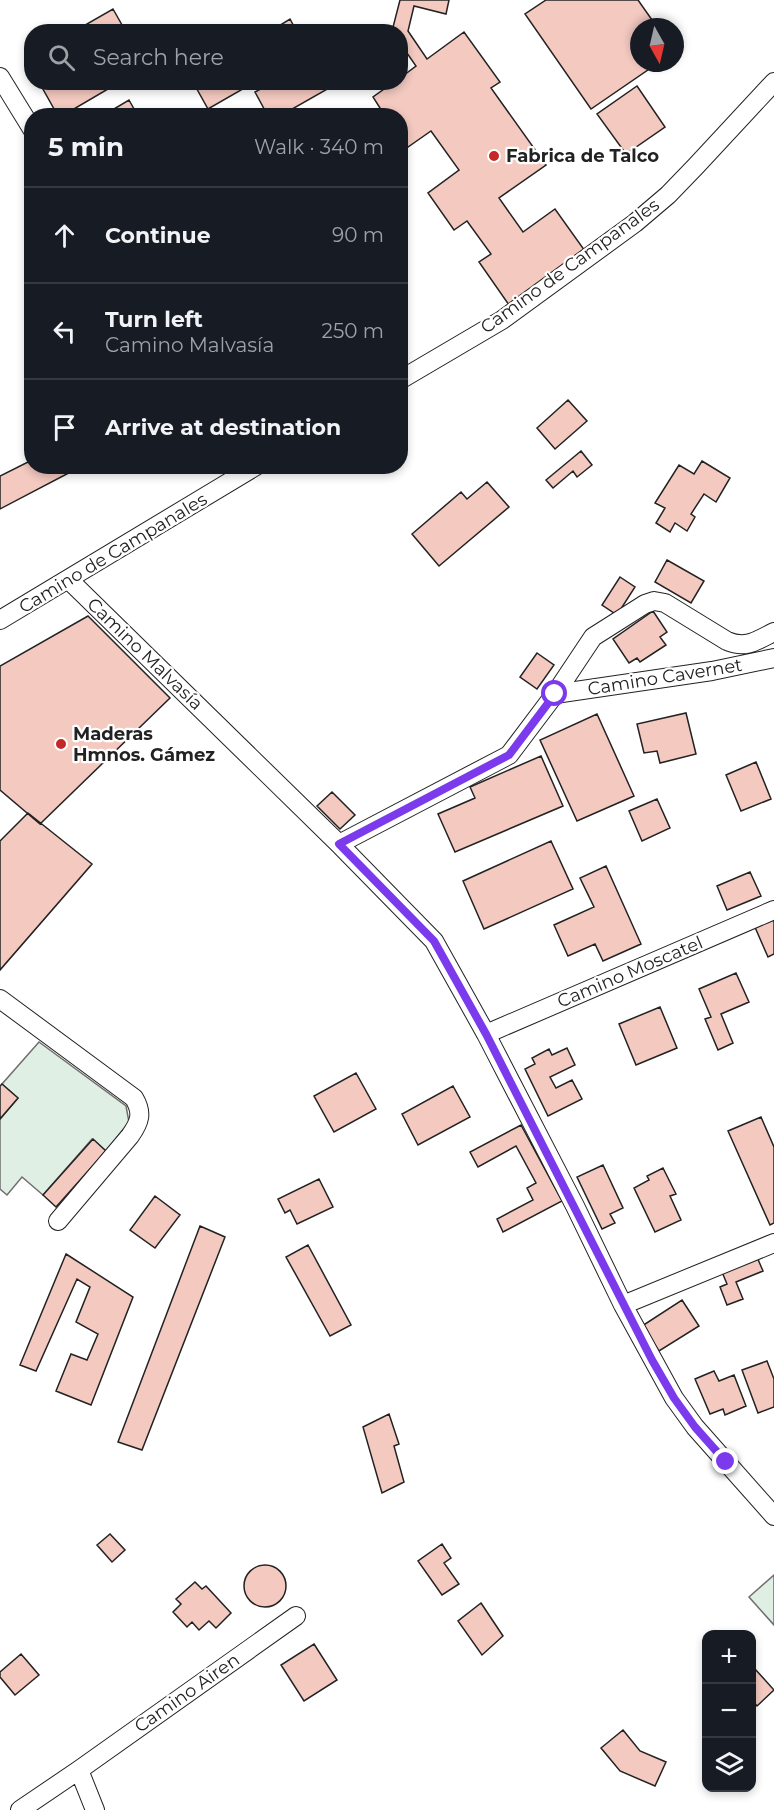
<!DOCTYPE html>
<meta charset="utf-8">
<style>
body{margin:0;font-family:Montserrat,sans-serif;background:#20242c;color:#f1f3f6}
.controls{position:absolute;right:18px;bottom:18px;display:grid;overflow:hidden;border-radius:12px;box-shadow:0 3px 9px #0003}
.controls button{width:54px;height:54px;display:grid;place-items:center;padding:0;border:0;border-bottom:2px solid #363941;background:#171b24;color:#f1f3f6;font:30px sans-serif}
.compass{position:absolute;left:630px;top:18px;width:54px;height:54px;border-radius:50%;background:#171b24;box-shadow:0 3px 9px #0003;rotate:172deg}
.stop{position:absolute;width:18px;height:18px;margin:-14px;border:4px solid #7c3aed;border-radius:50%;background:#fff}
.stop.end{background:#7c3aed;border-color:#fff;box-shadow:0 2px 6px #0008}
.list{margin:0;padding:0;list-style:none}
h2{display:flex;justify-content:space-between;align-items:center;height:78px;margin:0;padding:0 24px;font-size:26px}
h2 small{font-size:20px;font-weight:400;color:#9ea1a6}
.list li{display:grid;grid-template-columns:39px 1fr auto;gap:18px;align-items:center;box-sizing:border-box;height:96px;padding:0 24px;border-top:2px solid #363941}
.list b{display:block;font-size:22px;white-space:nowrap}
.list p{margin:0;font-size:20px;white-space:nowrap;color:#9ea1a6}
.list em{font-size:20px;font-style:normal;color:#9ea1a6}
.icon{flex:none;width:33px;height:33px;fill:none;stroke:currentColor;stroke-width:2;stroke-linecap:round;stroke-linejoin:round}
.map{position:relative;flex:none;width:774px;height:1810px;overflow:hidden}
.search{position:absolute;background:#171b24;box-shadow:0 3px 9px #0003;left:24px;top:24px;width:384px;height:66px;display:flex;align-items:center;gap:15px;box-sizing:border-box;padding:0 21px;border-radius:24px;color:#9ea1a6;font-size:22px}
.panel{position:absolute;background:#171b24;box-shadow:0 3px 9px #0003;left:24px;top:108px;width:384px;height:366px;border-radius:24px}
.map>svg:first-child{display:block}
.green{fill:#e0efe3;stroke:#6f6f6f;stroke-width:1.5}
.building{fill:#f3c9c0;stroke:#222;stroke-width:1.5}
.lines{fill:none;stroke-linecap:round;stroke-linejoin:round}
.minor-casing{stroke:#222;stroke-width:20}
.minor{stroke:#fff;stroke-width:18}
.route{stroke:#7c3aed;stroke-width:8}
.poi-dot{fill:#c62828;stroke:#fff;stroke-width:2}
.labels{text-anchor:middle;dominant-baseline:central;stroke-width:4.5;stroke-linejoin:round;paint-order:stroke}
.poi-label{font-size:18px;font-weight:bold;fill:#222;stroke:#fff;text-anchor:start}
.street-label{font-size:18px;fill:#222;stroke:#fff}
</style>
<div class="map">
<svg width="774" height="1810" viewBox="0 0 774 1810">
<rect width="100%" height="100%" fill="#fff"/>
<path class="green" d="M39,1042l87,64 3,16 -23,29 -14,-12 -49,56 -21,-18 -15,18 -7,-6v-70l18,-21 -16,-14z
M774,1575v50l-25,-28z"/>
<path class="building" d="M400,0h49l-3,14 -32,-8 -6,25 19,28 37,-27 36,50 -9,6 55,77 -47,33 24,34 32,-23 30,42 -76,54 -30,-43 12,-8 -24,-33 -13,9 -26,-37 31,-23 -28,-39 -23,16 -8,-11v-20h-15l-12,-19 21,-15h6v-4l16,-12 -16,-23v-11l-8,-1z
M546,0h92l19,27h-18v36h19l-67,46 -66,-95z
M113,9l13,23h-53z
M290,19l7,13h-28z
M39,82h81l-58,34h-4z
M193,82h62l-47,27z
M273,82h56l2,5 -51,29h-12l-13,-24z
M637,86l28,41 -39,27 -29,-40z
M129,100l9,16h-36z
M568,400l19,21 -32,28 -18,-21z
M581,451l11,14 -15,12 -4,-6 -20,17 -7,-8z
M32,460v6h50l-82,43v-33z
M702,461l28,17 -14,24 -12,-8 -13,20 4,3 -8,14 -12,-8 -5,9 -14,-9 9,-15 -10,-5 24,-38 15,9z
M487,482l22,25 -70,59 -27,-32 49,-42 6,7z
M667,560l37,21 -13,22 -36,-21z
M620,577l15,10 -18,28 -15,-10z
M653,611l14,21 -7,5 6,8 -26,17 -3,-4 -8,5 -16,-24z
M88,616l82,82 -130,126 -40,-34v-124z
M537,653l17,12 -17,24 -17,-12z
M686,713l10,41 -36,9 -3,-12 -13,2 -7,-29z
M597,714l37,82 -57,25 -37,-81z
M541,756l22,50 -108,46 -17,-38 37,-16 -5,-11z
M756,762l15,37 -30,12 -15,-36z
M332,792l23,23 -15,14 -23,-23z
M657,799l13,29 -28,13 -13,-30z
M28,813l64,51 -92,106v-129z
M551,841l22,48 -89,40 -21,-48z
M606,866l35,78 -38,17 -8,-17 -27,12 -14,-31 40,-18 -14,-29z
M750,872l11,24 -34,14 -10,-24z
M774,917v37l-6,3 -14,-32z
M736,973l13,29 -28,12 12,29 -15,7 -13,-31 6,-2 -12,-28z
M660,1007l17,41 -41,17 -17,-41z
M567,1048l8,17 -25,12 6,11 16,-8 10,19 -34,17 -23,-47 10,-5 -3,-6 17,-9 3,6z
M356,1073l20,36 -42,23 -20,-36z
M2,1084l16,14 -18,21v-33z
M453,1086l17,31 -52,28 -16,-31z
M761,1117l13,30v76l-4,2 -42,-94z
M521,1125l41,76 -59,31 -6,-13 36,-19 -6,-12 9,-5 -20,-37 -38,21 -8,-15z
M93,1139l13,12 -50,56 -13,-12z
M603,1165l20,43 -13,6 5,9 -13,6 -25,-52z
M663,1168l13,26 -6,2 11,24 -26,12 -21,-44 15,-8 -2,-4z
M319,1179l14,28 -36,17 -7,-14 -5,3 -7,-14z
M155,1196l25,19 -25,33 -25,-18z
M200,1226l25,11 -83,213 -24,-8z
M308,1245l43,80 -21,11 -44,-79z
M66,1254l67,43 -42,108 -35,-14 15,-37 16,6 11,-26 -22,-12 14,-35 -13,-8 -41,92 -16,-6z
M757,1257l6,14 -27,11 7,17 -16,6 -7,-18 7,-3 -5,-12z
M682,1300l17,26 -40,25 -17,-25z
M767,1361l7,18v28l-16,6 -16,-43z
M714,1371l5,10 15,-6 12,31 -21,9 -2,-6 -13,5 -15,-35z
M389,1414l10,30 -5,2 10,36 -22,11 -19,-66z
M110,1534l15,16 -13,12 -15,-17z
M442,1544l9,14 -7,5 15,21 -17,11 -24,-34z
M244 1586a21 21 0 1 1 42 0a21 21 0 1 1-42 0Z
M195,1582l7,7 4,-3 25,27 -15,15 -7,-7 -10,9 -7,-8 -5,5 -14,-15 8,-8 -5,-5z
M481,1603l22,33 -21,19 -24,-34z
M314,1644l23,36 -33,21 -23,-36z
M21,1654l18,21 -24,20 -15,-18v-5z
M755,1669l19,21 -17,16 -5,-6v-28z
M623,1730l17,21 26,11 -11,24 -35,-15 -19,-23z"/>
<g class="lines">
<defs>
<path id="minor" d="M0,77l32,52
M400,380l102,-60 133,-97 33,-28 28,-29 78,-84
M69,580l270,264 95,97 52,93 89,172 48,99 51,93 21,29 79,89
M0,620l256,-154
M555,694l157,-23 62,-13
M339,844l170,-89 46,-61 38,-57 52,-33 9,-3 11,2 62,38c19,8 29,0 47,-9
M0,999l134,99c9,15 6,24 -4,38l-72,85
M486,1034l288,-124
M623,1305l151,-62
M79,1770l16,40
M20,1810l59,-40 217,-154"/>
</defs>
<use href="#minor" class="minor-casing"/>
<use href="#minor" class="minor"/>
</g>
<g class="lines">
<path class="route" d="M555,694l-46,61 -170,89 95,97 52,93 166,326 22,38 21,29 31,35"/>
</g>
<g class="poi-dot">
<circle cx="494" cy="156" r="6"/>
<circle cx="61" cy="744" r="6"/>
</g>
<g class="labels">
<g class="poi-label">
<text x="506" y="156">Fabrica de Talco</text>
<text x="73" y="734">Maderas<tspan x="73" dy="21">Hmnos. Gámez</tspan></text>
</g>
<g class="street-label">
<text transform="translate(570 266) rotate(-36)">Camino de Campanales</text>
<text transform="translate(113 553) rotate(-31)">Camino de Campanales</text>
<text transform="translate(145 654) rotate(44)">Camino Malvasía</text>
<text transform="translate(665 677) rotate(-9)">Camino Cavernet</text>
<text transform="translate(630 972) rotate(-23)">Camino Moscatel</text>
<text transform="translate(187 1693) rotate(-35)">Camino Airen</text>
</g>
</g>
</svg>
<div class="controls">
<button>+</button>
<button>−</button>
<button><svg class="icon" aria-label="layers" viewBox="0 0 24 24"><path d="M12 4l9 5-9 5-9-5zM3 14l9 5 9-5"/></svg></button>
</div>
<svg class="compass" viewBox="-18 -18 36 36"><path d="M0-13l5 13h-10z" fill="#e53935"/><path d="M0 13l5-13h-10z" fill="#9ea1a6"/></svg>
<div class="stop" style="left:555px;top:694px"></div>
<div class="stop end" style="left:726px;top:1462px"></div>
<div class="search"><svg class="icon" aria-label="search" viewBox="0 0 24 24"><circle cx="10" cy="10" r="6"/><path d="M15 15l6 6"/></svg>Search here</div>
<section class="panel">
<h2>5 min<small>Walk · 340 m</small></h2>
<ul class="list">
<li><svg class="icon" aria-label="ahead" viewBox="0 0 24 24"><path d="M12 20V5M6 11l6-6 6 6"/></svg><div><b>Continue</b></div><em>90 m</em></li>
<li><svg class="icon" aria-label="left" viewBox="0 0 24 24"><path d="M17 20v-9H6M10 6l-5 5 5 5"/></svg><div><b>Turn left</b><p>Camino Malvasía</p></div><em>250 m</em></li>
<li><svg class="icon" aria-label="arrive" viewBox="0 0 24 24"><path d="M6 21V4h12l-3 4 3 4H6"/></svg><div><b>Arrive at destination</b></div></li>
</ul>
</section>
</div>
